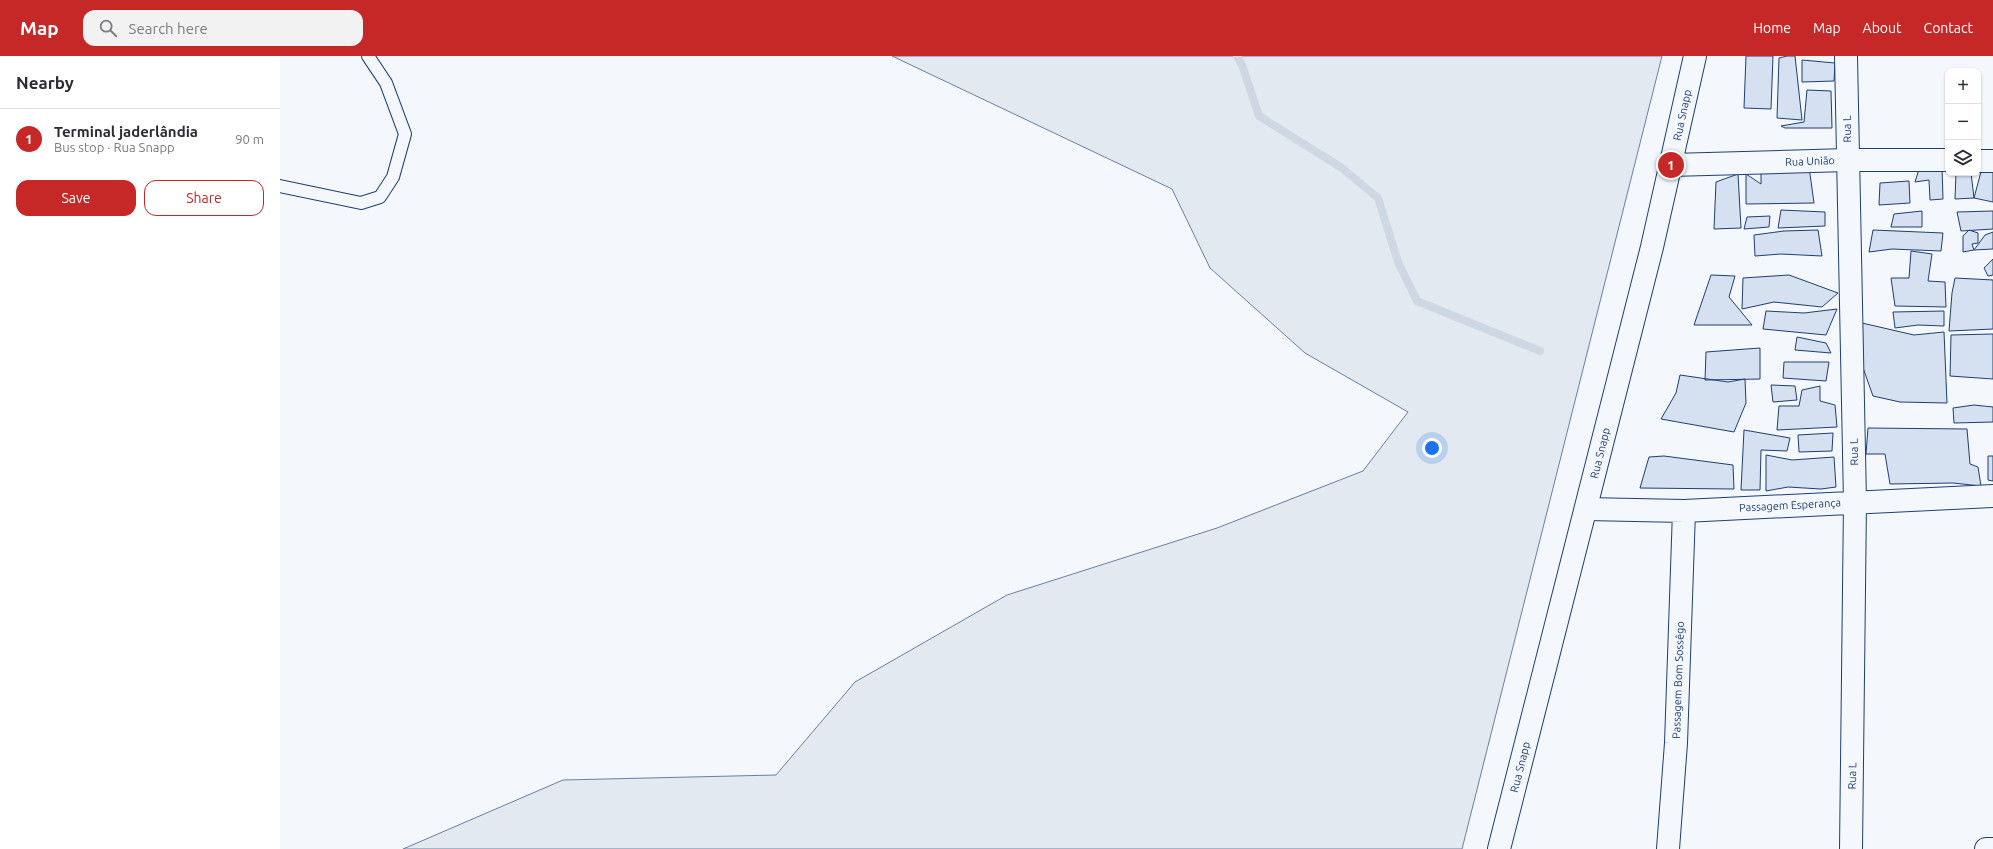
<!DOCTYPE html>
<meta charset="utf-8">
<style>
body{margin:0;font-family:Ubuntu,sans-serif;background:#f2f2f3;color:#2b2b33}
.controls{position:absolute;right:12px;top:12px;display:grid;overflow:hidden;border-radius:8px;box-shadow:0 1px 3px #0004}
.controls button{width:36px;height:36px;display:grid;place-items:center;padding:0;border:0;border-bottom:1px solid #e1e1e2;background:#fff;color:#2b2b33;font:20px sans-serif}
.you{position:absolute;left:1152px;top:392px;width:14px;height:14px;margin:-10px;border:3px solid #fff;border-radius:50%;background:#1a73e8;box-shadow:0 0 0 6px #1a73e833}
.badge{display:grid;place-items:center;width:26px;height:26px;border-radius:50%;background:#c62828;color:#fff;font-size:13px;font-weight:700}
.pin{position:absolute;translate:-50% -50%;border:2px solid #fff;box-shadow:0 1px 4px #0006}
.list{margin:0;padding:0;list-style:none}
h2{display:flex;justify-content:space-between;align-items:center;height:52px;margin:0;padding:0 16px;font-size:17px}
h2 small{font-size:13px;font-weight:400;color:#7c7c81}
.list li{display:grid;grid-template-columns:26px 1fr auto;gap:12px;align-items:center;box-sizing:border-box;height:60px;padding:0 16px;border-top:1px solid #e1e1e2}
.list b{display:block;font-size:15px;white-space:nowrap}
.list p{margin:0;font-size:13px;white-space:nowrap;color:#7c7c81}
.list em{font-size:13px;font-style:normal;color:#7c7c81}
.actions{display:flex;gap:8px;padding:12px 16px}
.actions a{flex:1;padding:9px 0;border:1px solid #c62828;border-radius:12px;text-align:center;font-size:14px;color:#c62828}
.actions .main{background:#c62828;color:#fff}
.icon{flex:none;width:22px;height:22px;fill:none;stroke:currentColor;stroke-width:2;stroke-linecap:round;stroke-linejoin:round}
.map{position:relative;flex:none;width:1713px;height:793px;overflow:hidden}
header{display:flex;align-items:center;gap:24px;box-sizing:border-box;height:56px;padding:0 20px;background:#c62828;color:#fff}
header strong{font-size:19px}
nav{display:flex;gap:22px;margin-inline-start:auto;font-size:14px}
.search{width:280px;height:36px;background:#f2f2f3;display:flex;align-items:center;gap:10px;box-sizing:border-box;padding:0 14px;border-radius:12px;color:#7c7c81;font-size:15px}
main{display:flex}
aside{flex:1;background:#fff}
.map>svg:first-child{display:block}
.green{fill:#e3e9f0;stroke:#687fa3}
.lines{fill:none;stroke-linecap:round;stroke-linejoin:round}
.stream{stroke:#cfd7e4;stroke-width:8}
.building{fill:#d5e0f0;stroke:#1d3f73}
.service-casing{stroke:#1d3f73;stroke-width:14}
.minor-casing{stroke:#1d3f73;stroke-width:24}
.secondary-casing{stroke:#1d3f73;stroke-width:24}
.service{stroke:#f4f7fb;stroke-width:12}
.minor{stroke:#f4f7fb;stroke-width:22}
.secondary{stroke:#f4f7fb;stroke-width:22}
.labels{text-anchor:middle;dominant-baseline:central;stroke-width:3;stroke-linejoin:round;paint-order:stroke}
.street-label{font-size:11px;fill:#1d3f73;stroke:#f4f7fb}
</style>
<header>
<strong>Map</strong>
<div class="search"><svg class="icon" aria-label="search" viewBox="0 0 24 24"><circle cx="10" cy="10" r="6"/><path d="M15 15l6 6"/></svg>Search here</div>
<nav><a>Home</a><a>Map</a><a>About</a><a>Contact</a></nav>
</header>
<main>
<aside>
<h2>Nearby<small></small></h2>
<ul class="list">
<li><span class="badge">1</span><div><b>Terminal jaderlândia</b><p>Bus stop · Rua Snapp</p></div><em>90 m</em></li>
</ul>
<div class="actions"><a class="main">Save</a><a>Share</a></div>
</aside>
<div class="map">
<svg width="1713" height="793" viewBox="0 0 1713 793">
<rect width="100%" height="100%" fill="#f4f7fb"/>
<path class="green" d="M612,0h770l-200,793h-1059l160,-69 213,-5 79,-93 152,-87 210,-67 146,-57 45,-59 -103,-59 -95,-85 -38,-79z"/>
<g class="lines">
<path class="stream" d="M957,0l5,9 17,51 83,52 36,30 20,64 19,39 123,50"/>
</g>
<path class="building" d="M1466,0h27l-2,53 -27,-1z
M1507,0h8l7,64 -25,-2 2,-60z
M1522,4l33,3 -1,18 -32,1z
M1527,34l24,1 1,37h-47l-4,-2 23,-4z
M1640,110l22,1 1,32 -13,1 -1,-20 -14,2z
M1529,111l5,36 -68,1v-30l15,10v-14z
M1702,112l11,3v31l-19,-4z
M1676,117h15l3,25 -19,1z
M1458,118l3,54 -27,1 2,-47z
M1629,125l1,22 -31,2 1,-22z
M1501,154l44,2v14l-47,2z
M1642,155v16h-31l3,-13z
M1713,155v18l-32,2 -4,-19z
M1490,160l-1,11 -25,2 3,-12z
M1538,174l4,26 -41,-2 -26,2 -1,-21 30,-4z
M1593,174l70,3 -2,18 -49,-2 -23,3z
M1689,174l9,3v10l-6,1 2,6 -11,2v-16z
M1713,176v17l-19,1 11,-15z
M1631,195l21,3 -4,27 17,1 1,25 -51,-1 -4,-28h18z
M1713,203v16l-5,1 -4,-8z
M1431,219l24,1 -6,21 23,28h-58z
M1509,219l49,18 -16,14 -48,-5 -32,7 1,-31z
M1675,222l38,2v49l-44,2 3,-38z
M1557,253l-11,26 -63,-6 3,-18 38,2z
M1664,255v15l-26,-1 -23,3 -2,-16z
M1582,267l52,12 30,-3 3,71 -47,-1 -27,-6 -11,-31z
M1713,278v45l-43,-3 1,-41z
M1517,281l29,6 5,10 -36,-3z
M1480,292v31l-55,1 1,-28z
M1504,306h45l-3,19 -43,-3z
M1400,319l48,7 17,-3 1,24 -12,29 -73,-13 15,-26z
M1491,329l24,1 2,14 -24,2z
M1540,330v15l15,4 2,22 -60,3 2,-24h20l3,-16z
M1694,349l19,2v15l-39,1 -1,-15z
M1588,372l99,1 3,35 8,3 3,19 -28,-3 -63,1 -5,-30h-19z
M1464,374l46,8 -3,13 -26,-1 -1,40h-19z
M1553,377l-1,18 -33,1 -1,-17z
M1486,399l26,5 42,-3 2,30 -15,2 -33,-2 -22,4z
M1384,400l69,9 1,24 -94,-1 9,-31z
M1708,400h5v25l-5,-1z"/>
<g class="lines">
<defs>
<path id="service" d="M0,130l81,17 19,-6 13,-20 12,-43 -19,-51 -18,-27"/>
<path id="minor" d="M1566,0l9,446 -4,347
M1306,453l98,2 309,-15
M1388,793l8,-106 8,-232
M1706,793h7"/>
<path id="secondary" d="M1698,105h15
M1391,109l177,-5h100
M1219,793l153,-602 43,-191"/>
</defs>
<use href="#service" class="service-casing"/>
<use href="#minor" class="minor-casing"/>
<use href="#secondary" class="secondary-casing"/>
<use href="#service" class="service"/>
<use href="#minor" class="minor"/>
<use href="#secondary" class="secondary"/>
</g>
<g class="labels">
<g class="street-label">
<text transform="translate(1402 59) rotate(-78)">Rua Snapp</text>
<text transform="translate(1567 73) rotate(-91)">Rua L</text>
<text transform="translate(1530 105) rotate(-2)">Rua União</text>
<text transform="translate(1574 396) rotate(-91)">Rua L</text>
<text transform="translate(1320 397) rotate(-76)">Rua Snapp</text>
<text transform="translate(1510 449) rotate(-3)">Passagem Esperança</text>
<text transform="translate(1398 624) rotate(-88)">Passagem Bom Sossêgo</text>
<text transform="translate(1240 711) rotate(-76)">Rua Snapp</text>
<text transform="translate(1572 720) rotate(-89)">Rua L</text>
</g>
</g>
</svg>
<div class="controls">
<button>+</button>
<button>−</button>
<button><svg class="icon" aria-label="layers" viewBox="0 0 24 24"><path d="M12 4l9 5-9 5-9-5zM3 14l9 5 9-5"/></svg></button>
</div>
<div class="you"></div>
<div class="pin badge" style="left:1391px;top:109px">1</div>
</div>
</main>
